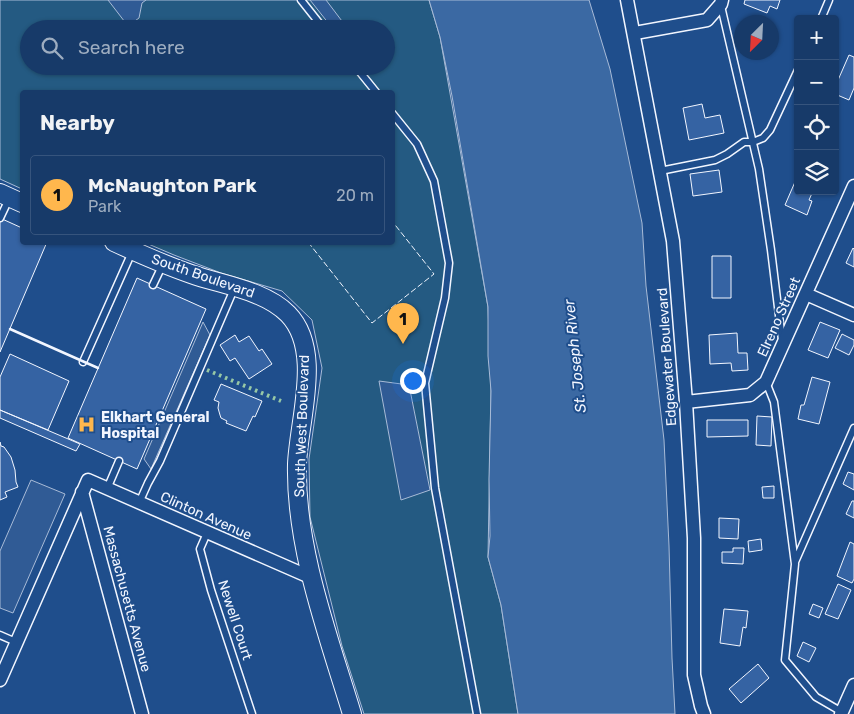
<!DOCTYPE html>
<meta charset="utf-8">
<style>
body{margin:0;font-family:Rubik,sans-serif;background:#244571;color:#f1f3f6}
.controls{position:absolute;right:15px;top:15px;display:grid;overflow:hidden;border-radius:5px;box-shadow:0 1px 4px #0004}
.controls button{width:45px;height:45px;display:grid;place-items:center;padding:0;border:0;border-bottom:1px solid #36547d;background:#173a69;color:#f1f3f6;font:25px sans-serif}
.compass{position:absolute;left:734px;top:15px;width:45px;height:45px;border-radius:50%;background:#173a69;box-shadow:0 1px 4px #0004;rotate:204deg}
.you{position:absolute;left:412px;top:380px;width:18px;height:18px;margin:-12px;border:4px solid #fff;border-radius:50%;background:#1a73e8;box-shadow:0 0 0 8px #1a73e833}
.badge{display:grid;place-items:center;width:32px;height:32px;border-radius:50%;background:#ffb74d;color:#111;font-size:16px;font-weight:700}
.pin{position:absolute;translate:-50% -41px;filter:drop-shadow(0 1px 2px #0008)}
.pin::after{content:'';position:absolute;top:26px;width:18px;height:15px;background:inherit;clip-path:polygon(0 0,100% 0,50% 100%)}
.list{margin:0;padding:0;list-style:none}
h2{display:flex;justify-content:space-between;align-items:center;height:65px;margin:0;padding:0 20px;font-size:21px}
h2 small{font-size:16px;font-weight:400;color:#9eadc0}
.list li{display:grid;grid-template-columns:32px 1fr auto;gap:15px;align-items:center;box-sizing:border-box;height:80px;margin:0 10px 10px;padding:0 10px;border:1px solid #36547d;border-radius:5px}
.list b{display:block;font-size:19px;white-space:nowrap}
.list p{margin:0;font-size:16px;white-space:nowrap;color:#9eadc0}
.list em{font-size:16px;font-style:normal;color:#9eadc0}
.icon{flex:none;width:28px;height:28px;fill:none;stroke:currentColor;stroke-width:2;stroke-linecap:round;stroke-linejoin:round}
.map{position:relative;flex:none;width:854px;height:714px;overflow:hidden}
.search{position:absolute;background:#173a69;box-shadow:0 1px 4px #0004;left:20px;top:20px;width:375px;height:55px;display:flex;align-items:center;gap:12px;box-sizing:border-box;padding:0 18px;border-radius:28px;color:#9eadc0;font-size:19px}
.panel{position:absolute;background:#173a69;box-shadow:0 1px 4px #0004;left:20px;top:90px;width:375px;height:155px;border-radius:5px}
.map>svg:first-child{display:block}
.green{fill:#245a82;stroke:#a8bbd7;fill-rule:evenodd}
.parking{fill:#305b95;stroke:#a8bbd7}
.water{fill:#3b69a3;stroke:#a8bbd7}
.building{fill:#3563a3;stroke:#f2f6ff}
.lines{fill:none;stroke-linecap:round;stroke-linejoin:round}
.lane-casing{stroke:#f2f6ff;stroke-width:9}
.street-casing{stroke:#f2f6ff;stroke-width:15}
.secondary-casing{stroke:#f2f6ff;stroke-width:20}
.lane{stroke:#1f4e8c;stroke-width:6}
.street{stroke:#1f4e8c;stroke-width:12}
.secondary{stroke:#1f4e8c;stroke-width:18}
.hedge{stroke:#97c8a6;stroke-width:4;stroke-dasharray:2.5 4;stroke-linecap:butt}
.fence{stroke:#f2f6ff;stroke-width:1;stroke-dasharray:6 2.5;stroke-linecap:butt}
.wall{stroke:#f2f6ff;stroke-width:2.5}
.labels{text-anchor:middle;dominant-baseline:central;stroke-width:4;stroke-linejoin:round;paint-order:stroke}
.street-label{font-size:14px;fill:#f2f6ff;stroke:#1f4e8c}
.poi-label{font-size:14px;font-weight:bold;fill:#f2f6ff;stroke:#1f4e8c;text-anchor:start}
.water-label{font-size:15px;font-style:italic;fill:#f2f6ff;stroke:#1f4e8c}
</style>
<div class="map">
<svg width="854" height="714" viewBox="0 0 854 714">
<rect width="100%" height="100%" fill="#1f4e8c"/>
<path class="green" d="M0,0h429l11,37 48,270 3,84 -3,166 13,48 17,109h-154l-22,-68 -32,-129 -1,-58 13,-91 -10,-48 -30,-29 -61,-18 -47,-18 -28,-12 246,-1v-150h-370v97l-22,-10zM29,29h357v37h-357z"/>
<path class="parking" d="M108,0h38l-4,3 -3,15 -11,8z
M310,0h16l22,29h-15z
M203,322l7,13 -59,134 -7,-10z
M379,381l30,4 21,105 -29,10z
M31,480l34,14 -52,119 -13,-5v-57z"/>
<path class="water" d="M429,0h160l21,69 32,154 4,63 18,154 5,106 3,112 3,56h-157l-17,-109 -13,-48 2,-21 -1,-57 2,-88 -3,-35v-49l-36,-211 -12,-59z"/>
<path class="building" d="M745,0h35l-3,9 -7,-3 -3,7 -23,-9z
M849,55l5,2v31l-5,12 -14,-6v-7z
M702,104l3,14 15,-3 4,18 -35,7 -6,-32z
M719,170l3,22 -29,4 -3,-22z
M798,175v16h15l-4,9 3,1 -5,14 -22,-10z
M0,218l22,10v14h25l-47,110z
M853,248l1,1v18l-8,-4z
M712,256h19v42h-19z
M137,278l69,31 -69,160 -69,-31z
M820,322l20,8 -12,28 -20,-8z
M737,333l1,20h9l1,17 -16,1 -1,-8 -21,1 -1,-29z
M842,334l12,6v5l-5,10 -14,-7z
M235,335l4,7 10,-6 10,15 3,-2 10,15 -23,15 -14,-21 -5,3 -10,-16z
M10,354l59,27 -21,49 -48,-20v-33z
M812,377l18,5 -11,42 -21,-5 3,-14h3z
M221,384l41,17 -7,16 -2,-1 -7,15 -20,-8 1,-2 -6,-3 -1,-3 -2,-7 1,-6 -5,-2z
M0,410l80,34 -4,7 -76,-33z
M757,416l15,1 -1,29 -15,-1z
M707,420h41v16l-41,1z
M0,442l1,4 3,1 7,10 4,13 1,12 2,5 -13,5 2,5 -7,3z
M848,472l6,2v16l-11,-6z
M774,486v12h-11l-1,-11z
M852,501h2v17l-8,-4z
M719,518l20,1 -1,20 -19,-1z
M761,539l1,11 -13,2 -1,-11z
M850,542l4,2v35l-2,4 -15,-7z
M733,548h11l-1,16 -21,-1v-11h11z
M838,584l13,6 -13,29 -13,-5z
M813,604l10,4 -4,10 -10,-4z
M724,609l24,2 -2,17 -3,-1 -3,19 -20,-3z
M803,642l13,6 -7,14 -12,-6z
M758,664l11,14 -28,25 -12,-14z"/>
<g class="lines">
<defs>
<path id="lane" d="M301,0l23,29
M721,6l38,163 12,81 11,90
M821,19l8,-19
M355,66l21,26
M392,113l25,31 17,37 15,82 -4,35 -20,85 10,105 42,226
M660,171l55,-11 12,-6 17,-12h9l10,-4 7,-8 28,-60
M0,218l9,-19
M153,285l10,-21
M83,362l49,-110
M766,382l8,20 21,162 -10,96 31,37 26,15
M107,489l12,-28
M139,503l9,-20 12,-22 74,-172
M207,533l-7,16 11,41 41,124
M795,562l59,-134
M0,635l16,7"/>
<path id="street" d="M627,0l46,241 13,161 8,136v137l7,31 3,8
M635,33l72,-13 14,-16 1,-4
M806,294l48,21
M686,402l64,-7 16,-13 88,-196
M82,492l60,222
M0,680l88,-200 224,98
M841,714l13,-29"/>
<path id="secondary" d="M0,193l22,10
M114,242c26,12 51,23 77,32 31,11 73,16 97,40 35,36 11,104 9,150 -2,83 31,171 55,250"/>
</defs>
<use href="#lane" class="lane-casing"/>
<use href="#street" class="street-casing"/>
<use href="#secondary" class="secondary-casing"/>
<use href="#lane" class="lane"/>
<use href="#street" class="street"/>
<use href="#secondary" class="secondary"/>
<path class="hedge" d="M207,370l74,31"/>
<path class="fence" d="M308,242l64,81 62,-49 -42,-53"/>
<path class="wall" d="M10,329l88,39"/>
</g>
<defs>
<symbol id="hospital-bare" viewBox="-9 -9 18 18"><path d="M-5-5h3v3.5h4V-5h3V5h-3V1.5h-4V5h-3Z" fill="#ffb74d" stroke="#1f4e8c" stroke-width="2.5" paint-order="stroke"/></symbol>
</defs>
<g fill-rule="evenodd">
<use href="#hospital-bare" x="74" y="412" width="25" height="25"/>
</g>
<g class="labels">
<g class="street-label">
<text transform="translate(203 276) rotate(19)">South Boulevard</text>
<text transform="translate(779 317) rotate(-66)">Elreno Street</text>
<text transform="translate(667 357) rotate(-94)">Edgewater Boulevard</text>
<text transform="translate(302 426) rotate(-88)">South West Boulevard</text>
<text transform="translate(206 516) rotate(24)">Clinton Avenue</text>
<text transform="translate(127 599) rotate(75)">Massachusetts Avenue</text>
<text transform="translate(235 620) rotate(72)">Newell Court</text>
</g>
<g class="poi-label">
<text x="101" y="417">Elkhart General<tspan x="101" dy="16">Hospital</tspan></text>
</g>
<g class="water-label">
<text transform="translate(575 356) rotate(-96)">St. Joseph River</text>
</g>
</g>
</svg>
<div class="controls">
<button>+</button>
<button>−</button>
<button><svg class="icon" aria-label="locate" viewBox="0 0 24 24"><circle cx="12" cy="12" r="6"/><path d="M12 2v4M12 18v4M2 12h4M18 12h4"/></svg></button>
<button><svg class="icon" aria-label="layers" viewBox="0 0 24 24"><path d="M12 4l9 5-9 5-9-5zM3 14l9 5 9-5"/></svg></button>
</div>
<svg class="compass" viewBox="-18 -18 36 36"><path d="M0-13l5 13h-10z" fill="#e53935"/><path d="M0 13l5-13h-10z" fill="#9eadc0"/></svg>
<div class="you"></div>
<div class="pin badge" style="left:403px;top:344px">1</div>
<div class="search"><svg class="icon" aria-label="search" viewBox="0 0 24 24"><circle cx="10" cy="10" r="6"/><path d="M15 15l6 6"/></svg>Search here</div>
<section class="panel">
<h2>Nearby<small></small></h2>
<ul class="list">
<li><span class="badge">1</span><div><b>McNaughton Park</b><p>Park</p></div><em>20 m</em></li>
</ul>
</section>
</div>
